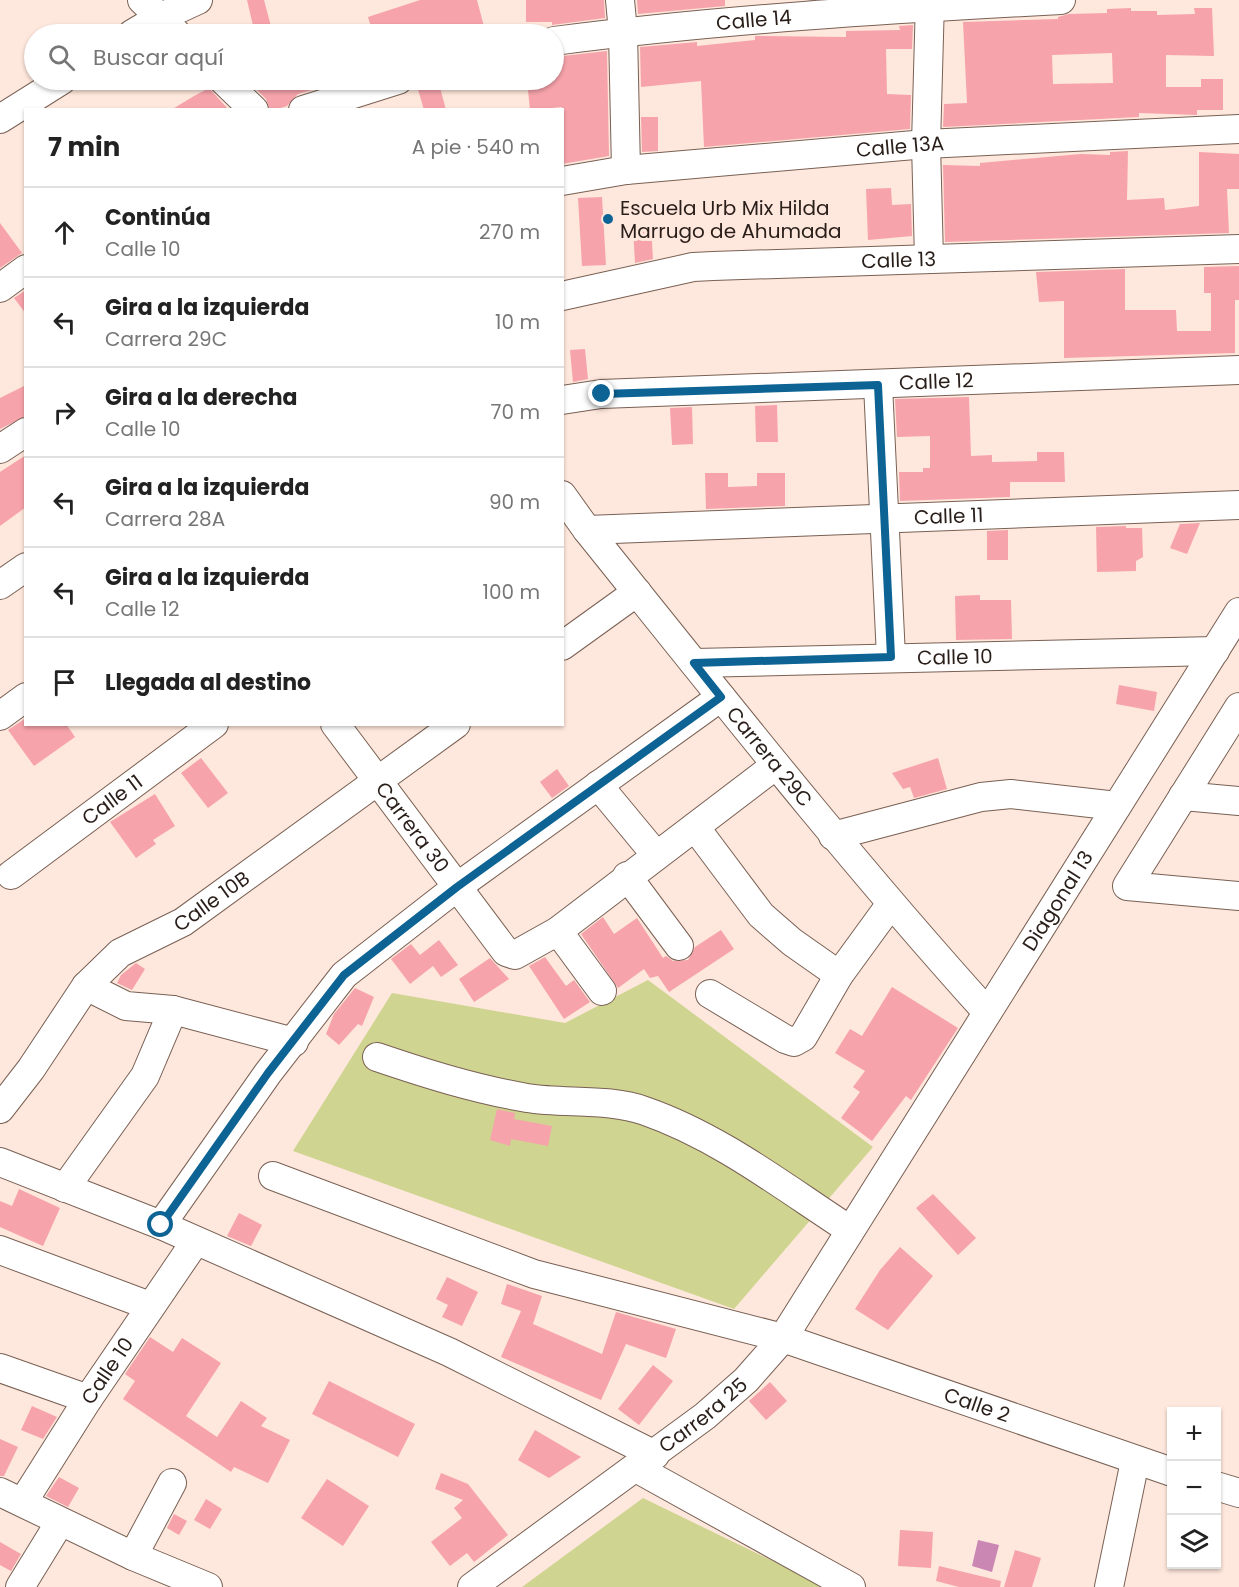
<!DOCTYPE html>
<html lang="es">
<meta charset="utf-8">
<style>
body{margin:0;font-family:Poppins,sans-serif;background:#f2f2f2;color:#222}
.controls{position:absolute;right:18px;bottom:18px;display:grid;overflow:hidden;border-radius:0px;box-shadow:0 2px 4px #0004}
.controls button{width:54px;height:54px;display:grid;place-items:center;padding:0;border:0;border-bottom:2px solid #e0e0e0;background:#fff;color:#222;font:30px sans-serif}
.stop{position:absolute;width:18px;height:18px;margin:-14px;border:4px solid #0c6394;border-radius:50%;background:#fff}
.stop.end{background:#0c6394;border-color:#fff;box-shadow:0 2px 6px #0008}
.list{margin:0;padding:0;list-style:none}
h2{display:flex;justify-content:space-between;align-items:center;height:78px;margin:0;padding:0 24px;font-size:26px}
h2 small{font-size:20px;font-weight:400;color:#767676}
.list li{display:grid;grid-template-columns:39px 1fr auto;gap:18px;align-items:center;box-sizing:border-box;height:90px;padding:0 24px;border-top:2px solid #e0e0e0}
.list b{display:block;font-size:22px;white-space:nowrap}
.list p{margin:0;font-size:20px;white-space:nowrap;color:#767676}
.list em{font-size:20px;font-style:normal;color:#767676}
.icon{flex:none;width:33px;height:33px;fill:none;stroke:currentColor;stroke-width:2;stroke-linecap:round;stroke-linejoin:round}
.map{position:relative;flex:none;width:1239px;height:1587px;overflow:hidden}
.search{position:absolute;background:#fff;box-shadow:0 2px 4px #0004;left:24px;top:24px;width:540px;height:66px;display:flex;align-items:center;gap:15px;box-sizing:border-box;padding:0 21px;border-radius:33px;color:#767676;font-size:22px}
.panel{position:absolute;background:#fff;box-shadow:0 2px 4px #0004;left:24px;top:108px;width:540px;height:618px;border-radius:0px}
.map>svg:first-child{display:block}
.green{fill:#cfd590}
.water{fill:#ca87b3}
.building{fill:#f7a3ab;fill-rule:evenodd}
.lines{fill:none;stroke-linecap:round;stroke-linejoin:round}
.minor-casing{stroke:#796054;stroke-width:30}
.minor{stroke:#fff;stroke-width:28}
.route{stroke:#0c6394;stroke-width:8}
.poi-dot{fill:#0c6394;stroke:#fee7dc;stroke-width:2}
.labels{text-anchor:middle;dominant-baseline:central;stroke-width:6;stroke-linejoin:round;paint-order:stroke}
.street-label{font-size:20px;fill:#291e19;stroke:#fee7dc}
.poi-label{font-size:20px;fill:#291e19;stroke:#fee7dc;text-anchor:start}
</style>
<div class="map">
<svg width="1239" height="1587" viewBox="0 0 1239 1587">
<rect width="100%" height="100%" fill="#fee7dc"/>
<path class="green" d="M648,980l225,167 -139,162 -441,-158 99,-158 173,30z
M643,1498l183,89h-304z"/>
<path class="water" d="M978,1540l21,5 -7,27 -20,-6z"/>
<path class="building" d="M247,0h17l9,34h-18z
M420,0h57l9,34h-113l-5,-17z
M526,0h78l1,18 -53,7v-3h-26z
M637,0h88v6l-87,8z
M1131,8v3h26v4l38,-1 -1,-6h18l2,48 -48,-1v32h35v-8h22v31h-26v5l-58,-2v4l-196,10 1,-23 23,-1 -4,-81 95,-3v-2l11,-3 38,-1v-4zM1112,53l1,30 -60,1 -1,-29z
M913,25l-1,24h-26l1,45 24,1 -1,34 -206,18 -3,-66 -60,6 -1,-40 57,-5v4l58,-6v-4h7l84,1v-6l54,-1 -1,-4z
M607,51l2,105 -47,8v-57l-32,3 -3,-30h27v-23z
M255,80h90l-47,14 -11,12 -13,4h-4l-4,-11 -8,-8z
M438,80l8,30h-22l-7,-24z
M209,88l20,22h-58l23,-14z
M641,117h17v34l-16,1z
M1128,151l-1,49 37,-2 1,12 34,-4v-54l40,2v35h-12l2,44 -284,9 -2,-77 37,1v-3l101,-9 29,1v-3z
M891,188l1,17 19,-1 1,32 -44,4 -2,-51z
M602,197l4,68 -24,1 -4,-68z
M0,223l22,30 -22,15z
M651,226l2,33 -18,4 -2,-36z
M1239,266v34h-4v53l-171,5v-57l-25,1 -3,-30 89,-3v41h51l1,21h34v-38h-7v-26z
M26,290v24l-12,-16z
M585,349l3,30 -15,3 -3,-32z
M26,385v31l-26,13v-31z
M969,397l2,59 21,-1v7l45,-1v-9h27l1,30h-55v15l-110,4 -1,-29h24v-4h7v-32l-33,1 -2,-38z
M777,405l1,37h-22l-1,-36z
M692,407l1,37 -21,1 -2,-37z
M26,455v52l-26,19v-54z
M705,473h23v14l29,-1v-13h28v33l-79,3z
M1200,523l-13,31 -17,-6 10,-24z
M1126,526v2h16l1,29 -7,4v10l-39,1 -1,-45z
M1008,530v30h-21v-29z
M980,595v5h31l1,39 -56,1 -1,-44z
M1119,685l38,7 -3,19 -38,-7z
M26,718v6h40l9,13 -41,29 -26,-36z
M201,758l27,35 -20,15 -27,-35z
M938,758l9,31 -33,9 -4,-11 -7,2 -11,-16z
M557,769l12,17 -17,12 -12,-16z
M155,794l20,32 -22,14 3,4 -20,14 -26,-36z
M603,917l11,17 23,-16 26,40 3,-2 7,5 15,-1 7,-13 26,-17 13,19 -65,43 -11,-16 -8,2 -6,-9 -26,19 -37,-54z
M439,940l19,25 -17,12 -8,-11 -23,18 -19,-25 20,-15 9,11z
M545,957l21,29 8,-6 16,22 -26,17 -35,-53z
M490,958l19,21 -35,23 -15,-23z
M136,963l9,6 -13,21 -15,-7 4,-8z
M892,987l66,41 -47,72 -5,-4 -34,45 -31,-23 19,-26 -7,-5 12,-16 -30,-18 15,-24 12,7z
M355,988l19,9 -12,29 -4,-2 -19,21 -13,-11 8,-20z
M497,1109l18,4 -1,6 38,7 -4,20 -37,-7 -1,7 -20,-6z
M19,1189l41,19 -17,38 -43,-19v-26l12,5z
M933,1194l43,44 -18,17 -42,-47z
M239,1213l23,12 -11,21 -24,-10z
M900,1247l33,29 -45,54 -33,-21 25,-39z
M447,1277l31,15 -16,34 -20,-9 6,-12 -12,-6z
M507,1284l35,12 -9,28 69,30 14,-42 60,17 -10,29 -40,-14 -25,56 -100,-43 20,-46 -20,-7z
M150,1337l23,15 9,-14 39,25 -35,53 31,21 24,-36 26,17 -6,8 29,14 -22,43 -34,-16 -3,5 -108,-73 12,-18 -10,-7z
M653,1365l20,16 -34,44 -21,-16z
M329,1381l86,43 -17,33 -86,-43z
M770,1382l17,19 -21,19 -17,-19z
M32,1406l25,11 -14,22 -22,-9z
M535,1430l46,27 -32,21 -31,-18z
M0,1439l18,8 -14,29h-4z
M441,1473l27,11 40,51 -34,27 -7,-9 -17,13 -19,-24 31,-24 -8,-10 9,-8 -28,-11z
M59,1477l20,11 -11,19 -22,-11z
M327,1479l42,27 -26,40 -42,-28z
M206,1499l16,10 -12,20 -16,-9z
M174,1514l13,7 -8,14 -12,-7z
M900,1530l33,2 -2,36 -33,-2z
M0,1542l21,12 -10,17 -11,-6z
M1015,1550l26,8 -9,29h-28z
M939,1566l62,15 -1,6h-41l-23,-6z"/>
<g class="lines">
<defs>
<g id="minor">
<path d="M142,0l35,34"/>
<path d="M620,0l3,32 3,138"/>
<path d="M132,34l27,-16 39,-18"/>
<path id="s1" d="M554,41c168,-22 338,-32 507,-41"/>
<path d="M223,80l31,30"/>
<path d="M303,110l95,-30"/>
<path d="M0,119l62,-39"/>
<path id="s2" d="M562,181l64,-11 300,-26 313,-15"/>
<path d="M929,259l-3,-115 4,-144"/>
<path d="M0,288l26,-19"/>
<path id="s3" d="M562,296l131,-29 20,-1 526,-17"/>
<path d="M878,385l13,272"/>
<path id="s4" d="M562,400l39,-6 638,-24"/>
<path d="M0,449l26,-17"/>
<path id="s5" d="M562,495l25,35c131,163 260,327 400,482"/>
<path id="s6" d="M587,530l652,-25"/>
<path d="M0,585l26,-18"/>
<path d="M562,646l75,-54"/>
<path id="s7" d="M694,663l521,-12"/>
<path d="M1239,707l-112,179 112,10"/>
<path d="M0,716l26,-19"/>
<path id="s8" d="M335,724l171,228 9,3 43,-24 218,-166"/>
<path d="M598,785l58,70"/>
<path d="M1183,796l56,5"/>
<path d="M695,827l66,88 31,27 47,33"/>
<path d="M833,836l148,-39 30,-3 106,12"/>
<path id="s9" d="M11,875l203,-151"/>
<path d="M627,876l52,70"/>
<path d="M558,931l44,60"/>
<path d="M86,986l40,20 47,4 121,32"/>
<path d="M710,994l75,45 9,3 9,-5 36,-62 51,-70"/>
<path d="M377,1057c50,17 98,32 150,41 37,6 83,0 118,13 75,26 140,77 205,119"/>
<path id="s10" d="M0,1109l31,-40 55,-83 34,-33 63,-31 273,-198"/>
<path d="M0,1162l161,63 288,127 206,103"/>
<path id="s11" d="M273,1176l261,98 249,64 389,134"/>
<path d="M65,1188l80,-112 28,-66"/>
<path d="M161,1225l107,-152 76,-98 113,-88 264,-190"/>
<path d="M0,1250l150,56"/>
<path d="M0,1368l88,31"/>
<path d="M636,1468l215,119"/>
<path d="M1216,1486l23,7"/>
<path d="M0,1492l133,64 75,31"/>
<path id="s12" d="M23,1502l65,-103 107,-157"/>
<path d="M133,1556l39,-73"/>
<path d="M20,1587l40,-65"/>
<path id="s13" d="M472,1587l233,-171 41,-36 37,-42 456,-726"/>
<path d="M1109,1587l26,-126"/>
</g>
</defs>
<use href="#minor" class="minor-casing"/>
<use href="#minor" class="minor"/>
</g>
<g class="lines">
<path class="route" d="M161,1225l107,-152 76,-98 113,-88 264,-190 -27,-34 197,-6 -13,-272 -276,9"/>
</g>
<circle class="poi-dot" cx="608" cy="219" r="6"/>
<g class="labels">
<g class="street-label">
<text stroke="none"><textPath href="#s1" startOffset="201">Calle 14</textPath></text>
<text stroke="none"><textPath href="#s2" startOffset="340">Calle 13A</textPath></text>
<text stroke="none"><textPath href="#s3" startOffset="340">Calle 13</textPath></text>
<text stroke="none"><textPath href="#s4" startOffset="375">Calle 12</textPath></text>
<text stroke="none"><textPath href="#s6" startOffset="362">Calle 11</textPath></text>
<text stroke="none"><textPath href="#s7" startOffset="261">Calle 10</textPath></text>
<text stroke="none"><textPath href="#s5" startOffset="334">Carrera 29C</textPath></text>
<text stroke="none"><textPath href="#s9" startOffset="126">Calle 11</textPath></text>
<text stroke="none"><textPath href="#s8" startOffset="129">Carrera 30</textPath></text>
<text stroke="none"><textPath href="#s10" startOffset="303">Calle 10B</textPath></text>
<text stroke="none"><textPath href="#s13" startOffset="916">Diagonal 13</textPath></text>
<text stroke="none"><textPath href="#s12" startOffset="156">Calle 10</textPath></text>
<text stroke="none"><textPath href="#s11" startOffset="741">Calle 2</textPath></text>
<text stroke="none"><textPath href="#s13" startOffset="288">Carrera 25</textPath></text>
</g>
<g class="poi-label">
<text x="620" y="208">Escuela Urb Mix Hilda<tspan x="620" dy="23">Marrugo de Ahumada</tspan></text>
</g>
</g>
</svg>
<div class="controls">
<button>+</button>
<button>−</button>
<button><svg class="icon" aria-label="layers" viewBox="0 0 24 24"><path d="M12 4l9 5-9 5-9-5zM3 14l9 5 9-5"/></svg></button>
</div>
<div class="stop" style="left:161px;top:1225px"></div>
<div class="stop end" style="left:602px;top:394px"></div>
<div class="search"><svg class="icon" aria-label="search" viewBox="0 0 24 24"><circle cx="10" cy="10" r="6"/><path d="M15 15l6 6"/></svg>Buscar aquí</div>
<section class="panel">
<h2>7 min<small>A pie · 540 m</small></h2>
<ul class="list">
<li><svg class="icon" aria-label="ahead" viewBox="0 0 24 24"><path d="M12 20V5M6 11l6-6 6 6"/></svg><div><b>Continúa</b><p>Calle 10</p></div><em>270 m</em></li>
<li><svg class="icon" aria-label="left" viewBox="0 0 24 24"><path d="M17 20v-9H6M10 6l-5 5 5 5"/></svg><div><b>Gira a la izquierda</b><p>Carrera 29C</p></div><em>10 m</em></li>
<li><svg class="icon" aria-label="right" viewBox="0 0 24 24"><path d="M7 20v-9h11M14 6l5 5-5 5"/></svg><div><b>Gira a la derecha</b><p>Calle 10</p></div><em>70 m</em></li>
<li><svg class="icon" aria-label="left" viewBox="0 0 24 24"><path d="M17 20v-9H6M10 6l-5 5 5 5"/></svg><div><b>Gira a la izquierda</b><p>Carrera 28A</p></div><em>90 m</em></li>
<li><svg class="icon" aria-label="left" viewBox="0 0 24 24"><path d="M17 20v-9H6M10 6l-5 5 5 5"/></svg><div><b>Gira a la izquierda</b><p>Calle 12</p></div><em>100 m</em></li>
<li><svg class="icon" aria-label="arrive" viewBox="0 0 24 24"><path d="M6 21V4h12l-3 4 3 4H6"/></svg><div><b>Llegada al destino</b></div></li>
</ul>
</section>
</div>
